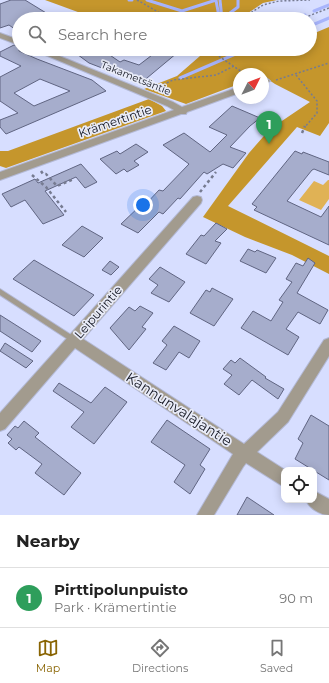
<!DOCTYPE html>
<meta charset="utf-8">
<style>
body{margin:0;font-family:Montserrat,sans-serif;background:#f2f2f2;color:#222}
.controls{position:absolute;right:12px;bottom:12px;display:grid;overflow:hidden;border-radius:8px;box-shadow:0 2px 10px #0003}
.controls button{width:36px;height:36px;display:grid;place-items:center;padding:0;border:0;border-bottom:1px solid #e0e0e0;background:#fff;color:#222;font:20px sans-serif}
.compass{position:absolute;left:233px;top:68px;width:36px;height:36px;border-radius:50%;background:#fff;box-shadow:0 2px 10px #0003;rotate:48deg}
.you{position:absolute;left:143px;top:205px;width:14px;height:14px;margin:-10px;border:3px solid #fff;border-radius:50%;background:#1a73e8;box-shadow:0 0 0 6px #1a73e833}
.badge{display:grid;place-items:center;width:26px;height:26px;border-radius:50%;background:#896402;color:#fff;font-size:13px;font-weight:700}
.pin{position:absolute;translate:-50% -33px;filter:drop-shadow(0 1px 2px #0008)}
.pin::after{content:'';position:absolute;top:21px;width:14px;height:12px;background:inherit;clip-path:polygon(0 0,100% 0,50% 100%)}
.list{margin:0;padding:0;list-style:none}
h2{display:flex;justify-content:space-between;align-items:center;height:52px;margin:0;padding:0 16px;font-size:17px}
h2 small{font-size:13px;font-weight:400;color:#767676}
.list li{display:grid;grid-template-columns:26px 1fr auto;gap:12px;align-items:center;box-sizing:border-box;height:60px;padding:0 16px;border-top:1px solid #e0e0e0}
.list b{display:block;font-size:15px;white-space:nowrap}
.list p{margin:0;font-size:13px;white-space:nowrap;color:#767676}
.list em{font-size:13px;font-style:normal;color:#767676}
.icon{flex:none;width:22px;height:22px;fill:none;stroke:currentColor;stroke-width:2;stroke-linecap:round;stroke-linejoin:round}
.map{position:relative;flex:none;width:329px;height:515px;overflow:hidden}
.search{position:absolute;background:#fff;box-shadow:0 2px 10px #0003;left:12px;right:12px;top:12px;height:44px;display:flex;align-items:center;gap:10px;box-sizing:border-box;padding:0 14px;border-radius:22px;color:#767676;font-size:15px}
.sheet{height:112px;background:#fff}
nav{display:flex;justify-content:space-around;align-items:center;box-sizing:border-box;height:56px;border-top:1px solid #e0e0e0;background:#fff;font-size:11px;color:#767676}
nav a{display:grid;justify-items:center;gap:2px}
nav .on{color:#896402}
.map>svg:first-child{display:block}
.green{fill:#e0b255}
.forest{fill:#c5962c}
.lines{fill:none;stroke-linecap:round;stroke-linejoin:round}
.stream{stroke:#a7b4fc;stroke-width:3}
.building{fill:#a6adcc;stroke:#606582;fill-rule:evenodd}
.lane-casing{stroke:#b4bad7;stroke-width:2}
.street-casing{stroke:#b4bad7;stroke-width:2}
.path-far1{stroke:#767b91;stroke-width:1.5;stroke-dasharray:2 2;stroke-linecap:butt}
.path{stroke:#767b91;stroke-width:2.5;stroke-dasharray:3 3;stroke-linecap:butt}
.lane{fill:#a29b8e;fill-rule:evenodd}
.street{fill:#a29b8e;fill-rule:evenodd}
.labels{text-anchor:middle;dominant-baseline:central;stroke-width:3.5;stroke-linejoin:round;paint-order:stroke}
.far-street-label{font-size:10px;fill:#141722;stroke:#e9ecf9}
.street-label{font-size:12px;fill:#141722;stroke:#e9ecf9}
.near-street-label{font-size:14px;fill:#141722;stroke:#e9ecf9}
</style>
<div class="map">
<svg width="329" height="515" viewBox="0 0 329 515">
<rect width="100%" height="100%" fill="#d7deff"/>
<path class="green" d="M328,180h1v19l-8,11 -22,-10 15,-19 9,4z"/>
<path class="forest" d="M45,0h232l-14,3 -24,16h-142z
M329,27v96l-9,13 -23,-9 -69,79 101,50v18l-37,-19 -47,-18 -42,-20 46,-64 21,-24 40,-27 -35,-18 -12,-8v-2h-24v10l-53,20 -42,-15 33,-13 23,-20 -20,-7h130v-14z
M149,99l13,7 4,5 -160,57 -6,-2v-15h8z"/>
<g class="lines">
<path class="stream" d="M129,0h3
M147,0l35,11 34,-11
M216,0l3,17 3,2 16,-12v-7
M220,0l2,19
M314,11l15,-6
M294,19l11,-4
M310,26l19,-8
M180,78l67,-29"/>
</g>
<path class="building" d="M11,0h14l31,19h-37v13l-10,-7 -9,3v-24z
M14,45l5,1v5l18,8 55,21 14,11 -100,43 -6,-7v-7l18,-7 -18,-12v-24l21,-11 -21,-10v-4zM40,79l30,12 -36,15 -20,-13z
M70,49h31l19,13 4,-2 15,5 21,-16h6l11,4 -36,30 -52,-20z
M232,106l28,12 -10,8 -20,21 16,6 -13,15 -10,-4 -16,10 -3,-2 -24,27 -2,-1 -15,16 -4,-2 -21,21 -17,-9 21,-20 3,1 14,-15 4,1 26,-27 -26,-19 21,-12 26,19 17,-17 -18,-8z
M136,144l12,8 -14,9 5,4 -12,7 -3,-3 -8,5 -16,-15 17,-8 3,3z
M295,151l7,3 1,-2 26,10v13l-15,-6 -2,1 -25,31 34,16 8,-11v39l-75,-35 3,-3 -5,-3z
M81,164l16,18 -12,6 -9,-11 -31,14 19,24 -21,9 -18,-24 -14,7 -9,-13 33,-15 3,4z
M216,223l11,6 -12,12 6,2 -15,21 -20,-10 15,-19 3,1z
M82,226l21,12 -19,19 -22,-12z
M248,249l7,3 2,-2 19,8 -10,15 -26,-12z
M308,258l7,5 -18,30 31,17 -8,14 -22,-12 -12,17 13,8 -11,18 -47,-27 12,-17 18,10 12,-19 -4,-2 13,-18 -6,-3 10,-16 7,3z
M34,260l22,13 38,22 -20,21 -61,-37z
M110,261l9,6 -8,8 -9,-5z
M160,267l25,15 -16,20 -18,-9 7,-8 -9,-6z
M212,288l21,11 -19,27 -24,-13 16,-23 4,2z
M140,306l13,7 -11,14 4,2 -17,21 -19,-22 19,-21 6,4z
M0,315l41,26 -9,11 -32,-21z
M174,326l26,15 -11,17 -10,-6 -13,18 -13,-7 14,-18 -5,-4z
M5,343l28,18 -7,7 -26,-17z
M240,358l26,19 -1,1 19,11 -6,10 -26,-19 -13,15 -15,-11 8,-9 -9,-6 8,-9 4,3z
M59,383l32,20 14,-16 22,15 -33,42 -23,-17 13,-15 -31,-21z
M311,415l18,11v54l-34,-21 8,-16 -5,-4z
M167,420l43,29 -10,16 5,4 -15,25 -16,-12 11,-17 -34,-23z
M24,421l15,12 -4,4 46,36 -17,22 -29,-22 7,-9 -23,-17 -3,3 -8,-7 4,-4 -5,-4 8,-9 3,2z
M247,497l27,18h-37z"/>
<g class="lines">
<defs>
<path id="lane" d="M0,289l76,49 1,2 -1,2 -2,1 -2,-1 -72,-47z"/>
<path id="street" d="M0,33l19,7v5l-19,-7z
M31,49h11l131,53 9,5 57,-20v6l-52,19 -1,2h-5l-181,66v-8l174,-62 -7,-4z
M266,78l4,3 -7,4v-6z
M197,196l4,1 1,3 -1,3 -118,136 161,105 34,-32 46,-72 5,-2v18l-41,66 -31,30 28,18 -1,17 -38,-24 -3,4 -29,48h-17l36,-61 -158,-106 -70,81 -5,2v-18l193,-216z
M314,491l15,8v16c-9,0 -20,-7 -23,-15h8z"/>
</defs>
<use href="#lane" class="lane-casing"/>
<use href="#street" class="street-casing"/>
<path class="path-far1" d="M137,0l23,13 27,6
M241,19l22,-14 16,-4 31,-1
M301,19l28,-11
M215,49l5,8 25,17
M296,75l21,26v12l-12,14
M276,80l53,-17
M156,88l17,-8 43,-5 18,-9"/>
<path class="path" d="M302,133l3,-7
M41,171l2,3h3l11,12 17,-7
M32,175l14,12 20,25
M200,192l16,-20"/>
<use href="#lane" class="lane"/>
<use href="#street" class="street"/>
</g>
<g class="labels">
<g class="far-street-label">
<text transform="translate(136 78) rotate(22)">Takametsäntie</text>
</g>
<g class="street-label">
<text transform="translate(115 121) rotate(-19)">Krämertintie</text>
<text transform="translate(98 312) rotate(-49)">Leipurintie</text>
</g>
<g class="near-street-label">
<text transform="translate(179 409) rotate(33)">Kannunvalajantie</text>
</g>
</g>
</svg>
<div class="controls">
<button><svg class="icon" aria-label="locate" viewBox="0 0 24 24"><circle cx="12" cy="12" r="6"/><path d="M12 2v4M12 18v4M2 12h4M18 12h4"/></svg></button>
</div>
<svg class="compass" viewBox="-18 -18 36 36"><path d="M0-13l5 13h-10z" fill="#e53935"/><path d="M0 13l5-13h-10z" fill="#767676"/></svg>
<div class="you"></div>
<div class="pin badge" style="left:269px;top:144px;background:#2e9e5b">1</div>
<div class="search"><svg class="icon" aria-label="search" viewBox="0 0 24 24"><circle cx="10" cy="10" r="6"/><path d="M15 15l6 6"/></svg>Search here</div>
</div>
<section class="sheet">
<h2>Nearby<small></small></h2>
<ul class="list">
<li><span class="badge" style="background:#2e9e5b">1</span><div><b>Pirttipolunpuisto</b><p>Park · Krämertintie</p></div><em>90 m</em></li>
</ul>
</section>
<nav>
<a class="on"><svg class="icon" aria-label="map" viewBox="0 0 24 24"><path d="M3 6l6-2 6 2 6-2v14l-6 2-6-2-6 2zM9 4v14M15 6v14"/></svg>Map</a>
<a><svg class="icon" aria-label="directions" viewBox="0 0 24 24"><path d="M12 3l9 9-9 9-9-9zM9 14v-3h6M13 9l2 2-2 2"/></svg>Directions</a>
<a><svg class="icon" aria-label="saved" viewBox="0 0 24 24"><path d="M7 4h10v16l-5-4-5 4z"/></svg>Saved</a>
</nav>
